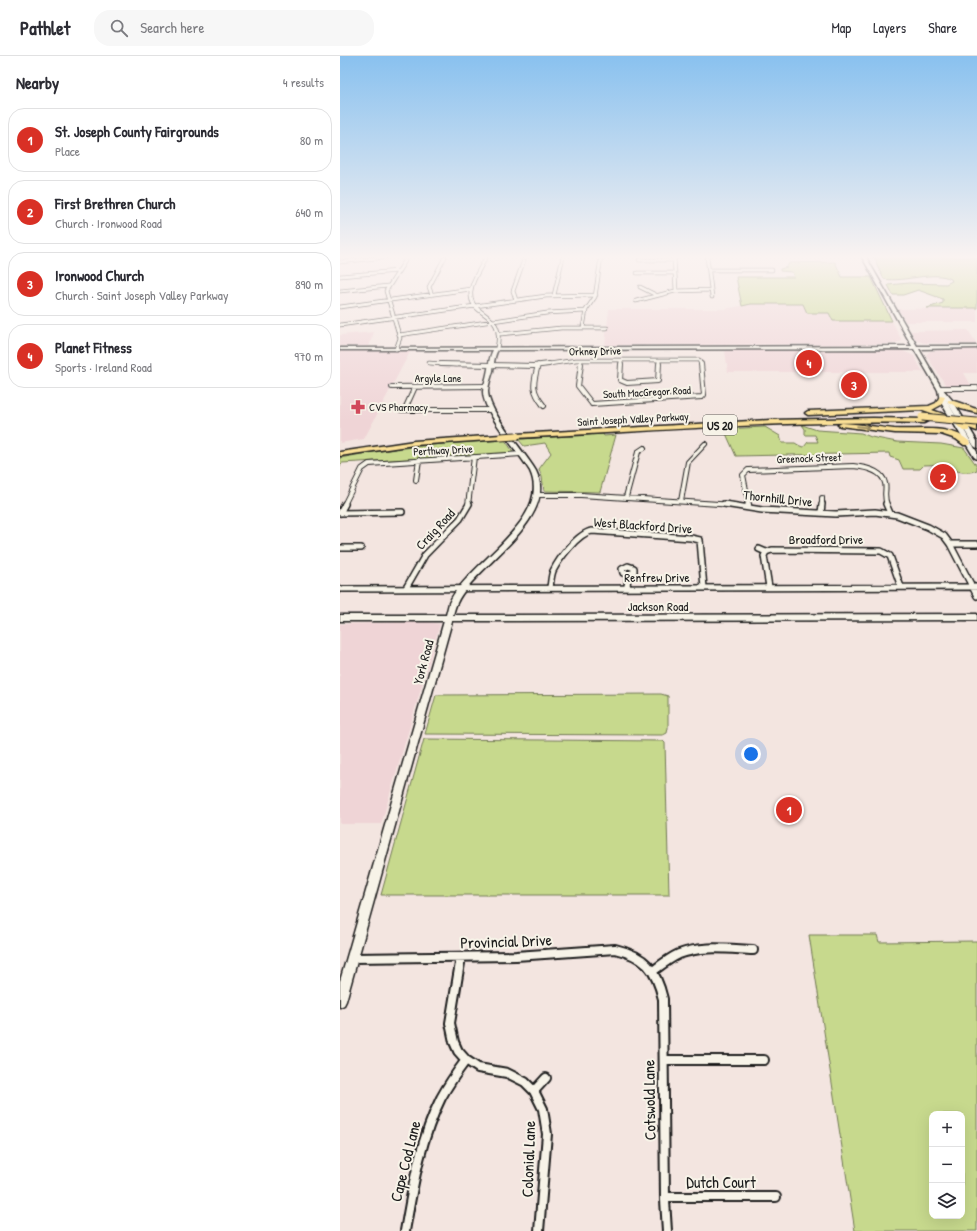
<!DOCTYPE html>
<meta charset="utf-8">
<style>
body{margin:0;font-family:"Patrick Hand",sans-serif;background:#f7f7f7;color:#2b2b33}
.controls{position:absolute;right:12px;bottom:12px;display:grid;overflow:hidden;border-radius:8px;box-shadow:0 4px 16px #0002}
.controls button{width:36px;height:36px;display:grid;place-items:center;padding:0;border:0;border-bottom:1px solid #e1e1e2;background:#fff;color:#2b2b33;font:20px sans-serif}
.you{position:absolute;left:411px;top:698px;width:14px;height:14px;margin:-10px;border:3px solid #fff;border-radius:50%;background:#1a73e8;box-shadow:0 0 0 6px #1a73e833}
.badge{display:grid;place-items:center;width:26px;height:26px;border-radius:50%;background:#d93025;color:#fff;font-size:13px;font-weight:700}
.pin{position:absolute;translate:-50% -50%;border:2px solid #fff;box-shadow:0 1px 4px #0006}
.list{margin:0;padding:0;list-style:none}
h2{display:flex;justify-content:space-between;align-items:center;height:52px;margin:0;padding:0 16px;font-size:17px}
h2 small{font-size:13px;font-weight:400;color:#7c7c81}
.list li{display:grid;grid-template-columns:26px 1fr auto;gap:12px;align-items:center;box-sizing:border-box;height:64px;margin:0 8px 8px;padding:0 8px;border:1px solid #e1e1e2;border-radius:16px}
.list b{display:block;font-size:15px;white-space:nowrap}
.list p{margin:0;font-size:13px;white-space:nowrap;color:#7c7c81}
.list em{font-size:13px;font-style:normal;color:#7c7c81}
.icon{flex:none;width:22px;height:22px;fill:none;stroke:currentColor;stroke-width:2;stroke-linecap:round;stroke-linejoin:round}
.map{position:relative;flex:none;width:637px;height:1175px;overflow:hidden}
header{display:flex;align-items:center;gap:24px;box-sizing:border-box;height:56px;padding:0 20px;background:#fff;border-bottom:1px solid #e1e1e2}
header strong{font-size:19px}
nav{display:flex;gap:22px;margin-inline-start:auto;font-size:14px}
.search{width:280px;height:36px;background:#f7f7f7;display:flex;align-items:center;gap:10px;box-sizing:border-box;padding:0 14px;border-radius:16px;color:#7c7c81;font-size:15px}
main{display:flex}
aside{flex:1;background:#fff}
.map>svg:first-child{display:block}
.built{fill:#efd4d6}
.green{fill:#c7d98d;stroke:#727a54;fill-rule:evenodd}
.lines{fill:none;stroke-linecap:round;stroke-linejoin:round}
.street-far3-casing{stroke:#1c1c1c;stroke-width:4.5}
.street-far2-casing{stroke:#1c1c1c;stroke-width:6}
.street-far1-casing{stroke:#1c1c1c;stroke-width:8}
.street-casing{stroke:#1c1c1c;stroke-width:12}
.secondary-casing{stroke:#1c1c1c;stroke-width:3}
.highway-casing{stroke:#1c1c1c;stroke-width:3}
.street-far3{stroke:#f7f3e8;stroke-width:3}
.street-far2{stroke:#f7f3e8;stroke-width:4}
.street-far1{stroke:#f7f3e8;stroke-width:5}
.street{stroke:#f7f3e8;stroke-width:8}
.secondary{fill:#f7f3e8;fill-rule:evenodd}
.highway{fill:#fadf96;fill-rule:evenodd}
.highway-bridge-casing{stroke:#1c1c1c;stroke-width:9;stroke-linecap:butt}
.highway-bridge{stroke:#fadf96;stroke-width:7}
.oneway{stroke:#96875f}
.labels{text-anchor:middle;dominant-baseline:central;stroke-width:4;stroke-linejoin:round;paint-order:stroke}
.far-street-label{font-size:11px;fill:#1c1c1c;stroke:#f7f3e8}
.far-poi-label{font-size:11px;fill:#1c1c1c;stroke:#f7f3e8;text-anchor:start}
.shield{fill:#f7f3e8;stroke:#5e5c59;stroke-width:1}
.shield-label{font-size:12px;font-weight:bold;fill:#1c1c1c}
.street-label{font-size:13px;fill:#1c1c1c;stroke:#f7f3e8}
.near-street-label{font-size:16px;fill:#1c1c1c;stroke:#f7f3e8}
</style>
<header>
<strong>Pathlet</strong>
<div class="search"><svg class="icon" aria-label="search" viewBox="0 0 24 24"><circle cx="10" cy="10" r="6"/><path d="M15 15l6 6"/></svg>Search here</div>
<nav><a>Map</a><a>Layers</a><a>Share</a></nav>
</header>
<main>
<aside>
<h2>Nearby<small>4 results</small></h2>
<ul class="list">
<li><span class="badge">1</span><div><b>St. Joseph County Fairgrounds</b><p>Place</p></div><em>80 m</em></li>
<li><span class="badge">2</span><div><b>First Brethren Church</b><p>Church · Ironwood Road</p></div><em>640 m</em></li>
<li><span class="badge">3</span><div><b>Ironwood Church</b><p>Church · Saint Joseph Valley Parkway</p></div><em>890 m</em></li>
<li><span class="badge">4</span><div><b>Planet Fitness</b><p>Sports · Ireland Road</p></div><em>970 m</em></li>
</ul>
</aside>
<div class="map">
<svg width="637" height="1175" viewBox="0 0 637 1175">
<rect width="100%" height="100%" fill="#f3e5e0"/>
<filter id="ink" filterUnits="userSpaceOnUse"><feTurbulence type="fractalNoise" baseFrequency=".025" numOctaves="2"/><feDisplacementMap in="SourceGraphic" scale="8" xChannelSelector="R" yChannelSelector="G"/><feConvolveMatrix kernelMatrix="1 2 1 2 8 2 1 2 1" color-interpolation-filters="sRGB"/></filter>
<g filter="url(#ink)">
<path class="built" d="M411,248h52l4,9h22l4,8h59l10,20 -10,3 -287,1 4,-36h116z
M637,252v14h-71l-8,-13z
M628,274l9,14 -53,-1 -8,-3 -5,-9z
M34,276l-5,14h-29v-11z
M617,293h20v24h-13l8,14h-25l-21,-32 4,-4z
M71,294l-47,89 -24,4v-92z
M385,294h176l13,6 9,16h-195z
M87,566l13,2 -59,200h-41v-200z"/>
<path class="green" d="M532,201h105v51h-50l16,-5v-4l-25,-9 -15,5h-10l-5,-10 21,-2 37,1 6,-3 -1,-2c-17,-9 -48,4 -67,0l-7,-13 -1,-7z
M495,206l7,15h29l21,44h-59l-4,-8h-22l-4,-9h-52l-9,2 -6,-29h58l-2,-5 -12,-1v-2l7,-2 2,-4z
M462,369l15,5 44,3 10,4 26,5 44,2 23,4 13,18v4c-13,6 -24,-1 -37,-4 -5,-2 -11,-1 -16,-1l-4,4h-17l-4,-9 -9,-3 -1,-4 -153,3 -12,-27 41,-2 15,9 2,7h13l5,3 4,1 4,-5h10l-3,-7h-10v-6z
M263,378l1,2 12,-1 -16,57 -56,-1 -2,-14 -3,-8 12,-16 -6,-10 -21,3 -6,-7z
M165,384l9,13 -172,10 -2,3v-8c55,-11 109,-15 165,-18z
M321,638l7,2v32l-1,5 -4,2 -238,-1 11,-39z
M84,683l239,2 2,2 4,152h-288z
M469,879h68l2,7 98,-1v290h-122zM592,1058h30v102h-30z"/>
<g class="lines">
<defs>
<path id="street-far3" d="M146,201c-5,11 -14,22 -15,34 -3,28 35,18 26,57
M334,201l2,33
M367,201l5,40
M299,204h35
M0,206l46,-5
M369,214h63
M297,217h38
M0,220l58,-5
M300,231l16,8
M0,235l48,-5
M92,239l-3,-8 16,-30
M214,239l9,-38
M176,244l-3,-9 12,-34
M296,245l39,-10 36,-1
M0,251l131,-18
M0,269l206,-29 50,-1
M243,272l3,-18 9,-13 6,-40
M161,278l60,-6h46
M59,279l148,-22 39,-2
M56,293l4,-11 -14,-47 19,-30v-4
M359,304l2,5
M89,307l28,2
M202,309l34,-5h123
M240,309l1,-5
M281,309v-5
M319,309v-5"/>
<path id="street-far2" d="M101,308l92,2 16,-2
M241,308l-3,22 14,18
M281,308l-1,16 7,3 31,-2 1,-17
M198,309c-5,19 -7,25 6,41
M52,331l93,-1
M599,332h38
M252,348l110,-7 2,-2 -3,-31
M65,353l10,-22
M61,354h90
M76,424l3,-20
M198,439h43l153,10
M286,441l12,-45 6,-4
M341,445l7,-39 17,-18
M4,449l18,-36 7,-5 152,-10
M128,449l6,-48
M409,449l-6,-30 5,-5 105,-4c11,1 29,4 32,17 2,7 -2,11 2,22
M482,449v-7"/>
<path id="street-far1" d="M384,448l38,6 74,4 39,-2 22,3 31,12 16,9 6,8 27,52
M408,448l1,3
M546,448l4,9
M0,457l5,-9
M0,457l62,-1
M481,457l1,-9
M610,488h27
M0,492h21
M419,493l7,3
M426,496l6,-2 109,1 9,5 11,31
M426,496l-2,4 5,31
M288,510l6,2v4l-6,2 -5,-1 -1,-4z
M210,531c1,-5 1,-11 3,-16 6,-12 25,-38 39,-40l99,7 9,2 4,48
M66,532l19,-33 35,-36 9,-15
M287,532l1,-14
M0,533l637,-2"/>
<path id="street" d="M121,901l-11,66 4,19 4,9 8,9 12,8 29,5 18,9 9,9 9,18 4,25 -8,97
M12,902l164,-2 99,-7c30,7 41,20 48,50l2,201 2,31
M313,915c8,-6 17,-13 26,-17 23,-9 50,-5 74,-4
M324,1004h100
M194,1035l12,-13
M325,1141h111
M65,1175c8,-45 15,-91 36,-133 7,-13 16,-26 25,-38"/>
<path id="secondary" d="M522,201h4l51,89h60v2l-58,1 22,38 12,14 24,40v7l-3,-2 -29,-48 32,54v7l-3,-2 -34,-56 -2,-11 -24,-41 -416,1c-4,6 -4,14 -5,21 -2,7 -5,14 -5,21 1,21 37,60 48,79 24,49 -62,95 -79,132 -2,4 -3,8 -4,12l524,-1v6l-525,1 -106,380 -2,4 -4,2v-26l104,-360h-104v-6h106c1,-4 2,-8 3,-12 17,-39 104,-83 81,-132 -11,-19 -47,-58 -47,-79 0,-6 3,-12 4,-18 2,-8 2,-17 6,-24h-153v-2l572,-2z"/>
<path id="highway" d="M600,340l5,1 -4,8 -9,5 45,16v5l-8,-3v3h-6l-12,-11 -28,-10 -115,5 -3,-2 3,-2 121,-5 7,-3z
M608,344c5,-1 21,7 29,9v4l-16,-4 -13,-7z
M533,362l51,1 4,2 -4,2c-136,-3 -272,8 -408,15l-4,-2 4,-2 255,-14z
M502,367c17,1 35,4 52,6 24,2 58,-6 77,14l-1,2h-6l-8,-6 -15,-5 -46,-1 -55,-7 -2,-1z
M161,379h3v4l-90,6 -74,11v-4l74,-11z"/>
</defs>
<use href="#street-far3" class="street-far3-casing"/>
<use href="#street-far2" class="street-far2-casing"/>
<use href="#street-far1" class="street-far1-casing"/>
<use href="#street" class="street-casing"/>
<use href="#secondary" class="secondary-casing"/>
<use href="#highway" class="highway-casing"/>
<use href="#street-far3" class="street-far3"/>
<use href="#street-far2" class="street-far2"/>
<use href="#street-far1" class="street-far1"/>
<use href="#street" class="street"/>
<use href="#secondary" class="secondary"/>
<use href="#highway" class="highway"/>
<defs>
<path id="highway-bridge" d="M582,361l55,5
M161,381l15,-1"/>
</defs>
<use href="#highway-bridge" class="highway-bridge-casing"/>
<use href="#highway-bridge" class="highway-bridge"/>
</g>
<defs><path id="oneway-shaft" d="M-6 0H5M1.5-3L5.5 0L1.5 3" fill="none" stroke-width="1.6" stroke-linecap="round" stroke-linejoin="round"/></defs>
<use class="oneway" href="#oneway-shaft" transform="translate(523 371) rotate(7)"/>
</g>
<linearGradient id="sky" x2="0" y2="1"><stop stop-color="#89c1ef"/><stop offset="0.55" stop-color="#faf3f1"/><stop offset="1" stop-color="#faf3f1" stop-opacity="0"/></linearGradient>
<rect width="637" height="365" fill="url(#sky)"/>
<defs>
<symbol id="pharmacy-bare" viewBox="-9 -9 18 18"><path d="M-2-6h4v4h4v4h-4v4h-4v-4h-4v-4h4Z" fill="#d1495b" stroke="#f7f3e8" stroke-width="2.5" paint-order="stroke"/></symbol>
</defs>
<g fill-rule="evenodd">
<use href="#pharmacy-bare" x="8" y="341" width="20" height="20"/>
</g>
<g class="labels">
<g class="far-street-label">
<text transform="translate(255 295) rotate(-1)">Orkney Drive</text>
<text x="98" y="322">Argyle Lane</text>
<text transform="translate(307 336) rotate(-3)">South MacGregor Road</text>
<text transform="translate(293 363) rotate(-3)">Saint Joseph Valley Parkway</text>
<text transform="translate(103 394) rotate(-3)">Perthway Drive</text>
<text transform="translate(469 402) rotate(-2)">Greenock Street</text>
</g>
<g class="far-poi-label">
<text x="29" y="351">CVS Pharmacy</text>
</g>
<rect class="shield" x="363" y="359" width="34" height="20" rx="3"/>
<g class="shield-label">
<text x="380" y="369">US 20</text>
</g>
<g class="street-label">
<text transform="translate(438 442) rotate(6)">Thornhill Drive</text>
<text transform="translate(303 469) rotate(4)">West Blackford Drive</text>
<text transform="translate(95 473) rotate(-47)">Craig Road</text>
<text x="486" y="483">Broadford Drive</text>
<text x="317" y="521">Renfrew Drive</text>
<text x="318" y="550">Jackson Road</text>
<text transform="translate(83 606) rotate(-75)">York Road</text>
</g>
<g class="near-street-label">
<text transform="translate(166 885) rotate(-2)">Provincial Drive</text>
<text transform="translate(309 1044) rotate(-91)">Cotswold Lane</text>
<text transform="translate(188 1103) rotate(-88)">Colonial Lane</text>
<text transform="translate(65 1105) rotate(-76)">Cape Cod Lane</text>
<text x="381" y="1126">Dutch Court</text>
</g>
</g>
</svg>
<div class="controls">
<button>+</button>
<button>−</button>
<button><svg class="icon" aria-label="layers" viewBox="0 0 24 24"><path d="M12 4l9 5-9 5-9-5zM3 14l9 5 9-5"/></svg></button>
</div>
<div class="you"></div>
<div class="pin badge" style="left:449px;top:754px">1</div>
<div class="pin badge" style="left:603px;top:421px">2</div>
<div class="pin badge" style="left:514px;top:329px">3</div>
<div class="pin badge" style="left:469px;top:307px">4</div>
</div>
</main>
